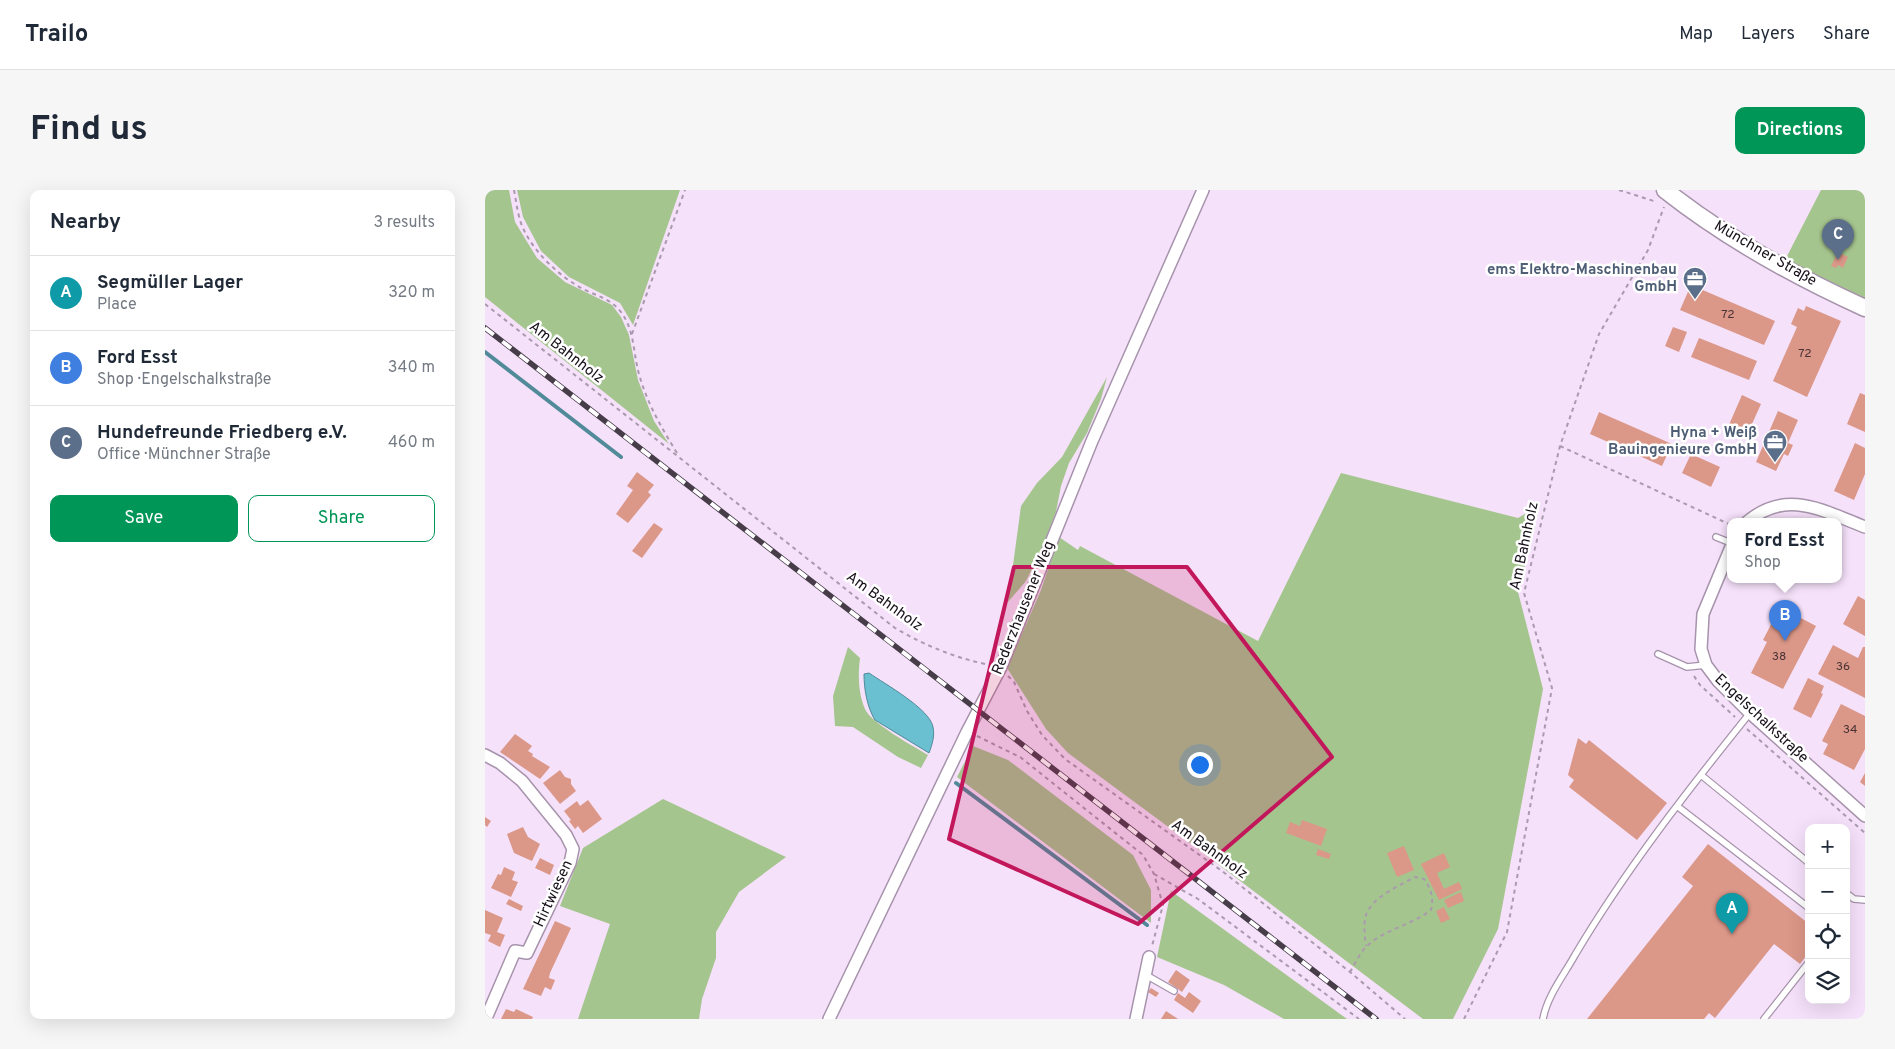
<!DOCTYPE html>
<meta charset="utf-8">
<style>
body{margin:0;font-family:Overpass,sans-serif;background:#f6f6f7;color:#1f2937}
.controls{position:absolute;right:15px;bottom:15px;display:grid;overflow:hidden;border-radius:10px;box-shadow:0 5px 20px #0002}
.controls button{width:45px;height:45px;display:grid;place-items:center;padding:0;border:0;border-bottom:1px solid #e0e1e3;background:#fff;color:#1f2937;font:25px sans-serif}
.you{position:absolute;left:714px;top:574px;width:18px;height:18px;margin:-12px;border:4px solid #fff;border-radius:50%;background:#1a73e8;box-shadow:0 0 0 8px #1a73e833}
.badge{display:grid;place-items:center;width:32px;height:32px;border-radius:50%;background:#009657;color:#fff;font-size:16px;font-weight:700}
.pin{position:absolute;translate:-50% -41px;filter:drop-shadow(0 1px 2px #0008)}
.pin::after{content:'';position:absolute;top:26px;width:18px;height:15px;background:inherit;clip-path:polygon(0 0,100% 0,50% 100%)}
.popup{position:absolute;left:1242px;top:328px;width:115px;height:65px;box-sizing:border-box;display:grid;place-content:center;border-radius:10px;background:#fff;filter:drop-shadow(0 1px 4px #0005);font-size:16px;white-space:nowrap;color:#747a83}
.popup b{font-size:19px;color:#1f2937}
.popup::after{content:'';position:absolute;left:50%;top:100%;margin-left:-10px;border:10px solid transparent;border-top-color:#fff}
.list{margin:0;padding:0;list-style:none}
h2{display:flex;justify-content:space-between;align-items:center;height:65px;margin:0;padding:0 20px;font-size:21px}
h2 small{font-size:16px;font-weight:400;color:#747a83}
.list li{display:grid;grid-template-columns:32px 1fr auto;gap:15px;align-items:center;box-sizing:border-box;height:75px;padding:0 20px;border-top:1px solid #e0e1e3}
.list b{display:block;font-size:19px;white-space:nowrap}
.list p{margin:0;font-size:16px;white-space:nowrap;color:#747a83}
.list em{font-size:16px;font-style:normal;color:#747a83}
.actions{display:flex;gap:10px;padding:15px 20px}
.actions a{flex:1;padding:11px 0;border:1px solid #009657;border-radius:10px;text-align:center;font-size:18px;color:#009657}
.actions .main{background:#009657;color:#fff}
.icon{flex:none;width:28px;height:28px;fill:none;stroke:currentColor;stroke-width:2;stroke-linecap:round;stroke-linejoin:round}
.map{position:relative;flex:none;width:1380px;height:829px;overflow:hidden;border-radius:10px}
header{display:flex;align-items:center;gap:30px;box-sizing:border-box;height:70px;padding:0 25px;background:#fff;border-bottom:1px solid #e0e1e3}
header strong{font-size:24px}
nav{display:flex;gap:28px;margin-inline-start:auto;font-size:18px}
.intro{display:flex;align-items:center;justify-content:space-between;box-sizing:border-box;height:120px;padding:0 30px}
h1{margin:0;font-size:35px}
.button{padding:12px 22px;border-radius:10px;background:#009657;color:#fff;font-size:18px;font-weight:700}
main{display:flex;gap:30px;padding:0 30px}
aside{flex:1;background:#fff;border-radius:10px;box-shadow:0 5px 20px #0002}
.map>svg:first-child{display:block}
.green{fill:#a5c58e}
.water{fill:#6abfd0;stroke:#518a99}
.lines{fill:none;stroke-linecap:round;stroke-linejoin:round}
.stream{stroke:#518a99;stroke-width:4}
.building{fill:#db9788}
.service-casing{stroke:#a794ac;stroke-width:8}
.minor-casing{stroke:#a794ac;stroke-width:14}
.secondary-casing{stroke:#a794ac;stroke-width:19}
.path{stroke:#aa9aae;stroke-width:2;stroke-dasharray:4 4;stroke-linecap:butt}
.service{stroke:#fff;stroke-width:5.5}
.minor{stroke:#fff;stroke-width:11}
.secondary{stroke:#fff;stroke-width:16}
.rail-casing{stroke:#463d49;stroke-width:5.5}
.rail{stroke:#fff;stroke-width:4;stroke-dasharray:11;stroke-linecap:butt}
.marked{fill:#c2185b;fill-opacity:0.2;stroke:#c2185b;stroke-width:4;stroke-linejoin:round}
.labels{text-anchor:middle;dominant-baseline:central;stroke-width:5;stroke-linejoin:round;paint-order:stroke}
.number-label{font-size:12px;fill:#483235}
.street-label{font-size:15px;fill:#171019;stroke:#fff}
.service-label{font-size:15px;font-weight:bold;fill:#4e5e75;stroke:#fff;text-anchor:end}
</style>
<header>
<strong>Trailo</strong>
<nav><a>Map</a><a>Layers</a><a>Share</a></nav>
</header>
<div class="intro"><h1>Find us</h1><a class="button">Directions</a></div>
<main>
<aside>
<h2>Nearby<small>3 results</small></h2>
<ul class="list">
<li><span class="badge" style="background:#0f9aa8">A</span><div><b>Segmüller Lager</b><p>Place</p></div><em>320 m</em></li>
<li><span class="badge" style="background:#3f7fe0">B</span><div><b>Ford Esst</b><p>Shop · Engelschalkstraße</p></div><em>340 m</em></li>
<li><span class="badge" style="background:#5c6f8a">C</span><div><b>Hundefreunde Friedberg e.V.</b><p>Office · Münchner Straße</p></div><em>460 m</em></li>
</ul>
<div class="actions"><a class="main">Save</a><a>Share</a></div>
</aside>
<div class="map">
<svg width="1380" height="829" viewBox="0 0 1380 829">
<rect width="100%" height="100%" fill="#f5e1fa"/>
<path class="green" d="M0,0h24l6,32 22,36 28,24 47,23 9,12 8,18 9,45 16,41 15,23 -184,-147z
M32,0h163l-47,135 -13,-22 -51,-26 -28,-26 -18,-34z
M1336,0h44v111l-81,-39z
M622,187l-6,22 -14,34 -18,30 -8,23 -5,26 -14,37 -16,32 -18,21 13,-96 16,-23 25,-26z
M856,283l177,45 17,-10v18l-17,66 25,97 -45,240 -45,90h-30l-245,-185 -110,-81 -22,-24 -39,-61 34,-78 18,-53 19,13 2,-4 178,95z
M363,457l12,11c-2,16 -2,35 5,51 6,14 48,37 63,46l-7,13 -23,-11 -45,-30 -18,-1 -2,-30z
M488,556l35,14 125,95 18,35v33l-194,-146z
M178,609l123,58 -47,35 -23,40v26l-14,41 -3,20h-121l32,-95 -50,-18 23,-58z
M686,701l176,128h-63l-60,-34 -67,-28z"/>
<path class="water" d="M384,483c16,11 61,36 64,54 2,9 -1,18 -4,26l-54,-33c-8,-13 -11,-31 -11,-46z"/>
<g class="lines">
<path class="stream" d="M0,162l136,105
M471,593l191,142"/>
</g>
<path class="building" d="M1353,62l10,5 -5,11 -5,-3 -2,3 -5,-2z
M1206,95l84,36 -11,24 -84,-35z
M1321,116l35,15 -34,76 -34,-16 24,-54 -6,-3 7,-16 6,3z
M1188,137l14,5 -8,20 -14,-6z
M1214,148l58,23 -8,19 -58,-23z
M1375,203l5,2v37l-18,-8z
M1257,205l19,9 -14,31 -19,-8z
M1293,221l20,9 -10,23 5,2 -5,11 -4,-2 -8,17 -20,-9z
M1114,222l73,32 -10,22 -72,-32z
M1370,253l10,5v26l-11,26 -20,-9z
M1206,264l29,13 -9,20 -29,-14z
M152,282l17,13 -6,7 3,3 -23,28 -12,-9 17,-24 -6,-4z
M169,333l9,6 -21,29 -10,-7z
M1373,406l7,4v36l-22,-12z
M1295,417l36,19 -33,63 -32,-16 16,-31 -4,-2z
M1348,455l25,13 5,-11h2v51l-47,-24z
M1323,488l16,8 -3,7 2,1 -12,24 -18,-9z
M1356,514l24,12v33l-11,21 -31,-16 5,-10 -6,-3z
M30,544l17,12 -4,5 5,3 -1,2 18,11 -10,12 -40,-27z
M1093,548l8,6 3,-4 78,63 -30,37 -68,-53 5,-7 -6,-5z
M75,580l5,7 6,2v5l5,7 -16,13 -17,-21z
M1380,583v13l-5,-4z
M103,610l14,19 -19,14 -5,-7 -3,3 -6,-8 2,-1 -7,-9 13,-10 3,5z
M0,627l6,4 -4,6 -2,-2z
M817,630l25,9 -6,17 -35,-13 4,-11 10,4z
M38,637l5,10 12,7 -8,17 -18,-8 -7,-19z
M1223,654l101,80v28l-9,12 -26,-20 -59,74 -6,-5 -5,6h-117l106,-133 -11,-9z
M919,656l10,24 -17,7 -10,-24z
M833,659l13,5 -2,5 -13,-4z
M959,663l6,14 -13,6 7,16 15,-7 3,7 -23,11 -18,-36z
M55,668l14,7 -4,10 -15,-7z
M19,677l11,5 -3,8 6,2 -7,15 -20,-9 7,-14 3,1z
M976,702l3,9 -16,7 -4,-8z
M24,709l14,7 -2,5 -15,-7z
M959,717l6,12 -9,4 -5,-12z
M0,720l18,8 -6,14 8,3 -5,12 -12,-6 3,-6 -6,-2z
M70,731l16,7 -21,45 -1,5 6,2 -4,10 -6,-3 -4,9 -18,-7z
M691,780l14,10 -8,12 -14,-10z
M666,798l8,5 -3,4 -8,-5z
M704,802l12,9 -8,12 -19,-13 4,-7 7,5z
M21,819l8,3 2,-3 17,8 -1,2h-31z
M681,821l12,8h-17z"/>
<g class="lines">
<defs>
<path id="service" d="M1231,347l15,6
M1173,464l29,13 19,-2
M1216,585l108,88
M1192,616l132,102
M1361,703l8,6 11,1
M661,785l28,16
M1058,829c4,-23 21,-44 32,-64 51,-86 113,-165 175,-242
M1279,829l45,-57"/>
<path id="minor" d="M1262,332c40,-34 76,-11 118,5
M1246,357l-28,67 -2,35 5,16 12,16 32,32 115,103
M0,565l15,8 22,18 44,54 7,14 -3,14 -43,90 -12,-2 -28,65 -2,2
M344,829l138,-287 34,-65 91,-226 111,-251
M651,829l13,-62"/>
<path id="secondary" d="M1180,0c61,48 129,86 200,118"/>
</defs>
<use href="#service" class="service-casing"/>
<use href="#minor" class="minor-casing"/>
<use href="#secondary" class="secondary-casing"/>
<path class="path" d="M29,0c2,10 3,20 6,30 8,27 38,56 63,69 14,7 28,10 38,23 14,19 12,41 18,62 8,29 22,53 38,79
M1134,0l38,12
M0,114l410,324c31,18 60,30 95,37
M147,144l53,-144
M1075,256l171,79
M523,486l6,6 13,29 15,24 23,24 157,112 128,101 55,47
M1209,486l6,9 35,32
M1262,539l118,104
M492,546l43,21 123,98 11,19 9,31 -11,41
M669,684l44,25 161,120
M865,782c5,-8 10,-20 17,-26 18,-17 45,-21 64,-36 3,-11 0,-22 -7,-31l-9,-2c-16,9 -43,20 -49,38 -3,9 -1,22 0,31
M979,829l43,-87 45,-244 -28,-95 36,-147 39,-112 49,-84 16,-43"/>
<use href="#service" class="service"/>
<use href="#minor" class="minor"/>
<use href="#secondary" class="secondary"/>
<defs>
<path id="rail" d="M0,138l891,691"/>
</defs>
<use href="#rail" class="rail-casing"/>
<use href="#rail" class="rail"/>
</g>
<path class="marked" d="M529,377h173l145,190 -194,167 -189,-85z"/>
<defs>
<symbol id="office-pin" viewBox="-11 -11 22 30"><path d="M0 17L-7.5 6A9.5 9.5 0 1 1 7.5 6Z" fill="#5c6f8a" stroke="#fff"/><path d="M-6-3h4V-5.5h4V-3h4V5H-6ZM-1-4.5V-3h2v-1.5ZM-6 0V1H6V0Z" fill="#fff"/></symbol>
</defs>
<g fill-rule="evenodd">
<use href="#office-pin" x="1196" y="75" width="28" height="38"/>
<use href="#office-pin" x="1276" y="238" width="28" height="38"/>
</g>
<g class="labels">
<g class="number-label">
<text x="1243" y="125">72</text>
<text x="1320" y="164">72</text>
<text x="1294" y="467">38</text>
<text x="1358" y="477">36</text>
<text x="1365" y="540">34</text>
</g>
<g class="street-label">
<text transform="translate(1280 64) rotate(30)">Münchner Straße</text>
<text transform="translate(81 163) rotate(38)">Am Bahnholz</text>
<text transform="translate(1040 356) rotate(-78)">Am Bahnholz</text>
<text transform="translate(399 412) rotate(36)">Am Bahnholz</text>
<text transform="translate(539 418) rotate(-68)">Rederzhausener Weg</text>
<text transform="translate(1276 529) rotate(43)">Engelschalkstraße</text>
<text transform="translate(724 660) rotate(36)">Am Bahnholz</text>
<text transform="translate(69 704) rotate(-65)">Hirtwiesen</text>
</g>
<g class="service-label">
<text x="1192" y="80">ems Elektro-Maschinenbau<tspan x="1192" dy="17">GmbH</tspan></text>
<text x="1272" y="243">Hyna + Weiß<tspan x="1272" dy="17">Bauingenieure GmbH</tspan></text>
</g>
</g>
</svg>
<div class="controls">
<button>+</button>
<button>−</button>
<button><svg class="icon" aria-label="locate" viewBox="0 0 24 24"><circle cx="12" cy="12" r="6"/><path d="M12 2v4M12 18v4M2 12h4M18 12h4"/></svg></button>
<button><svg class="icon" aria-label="layers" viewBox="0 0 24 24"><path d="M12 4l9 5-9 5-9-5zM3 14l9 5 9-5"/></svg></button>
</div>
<div class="you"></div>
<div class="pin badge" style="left:1247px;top:744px;background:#0f9aa8">A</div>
<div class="pin badge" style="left:1300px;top:451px;background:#3f7fe0">B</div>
<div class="popup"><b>Ford Esst</b>Shop</div>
<div class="pin badge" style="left:1353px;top:70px;background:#5c6f8a">C</div>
</div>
</main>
